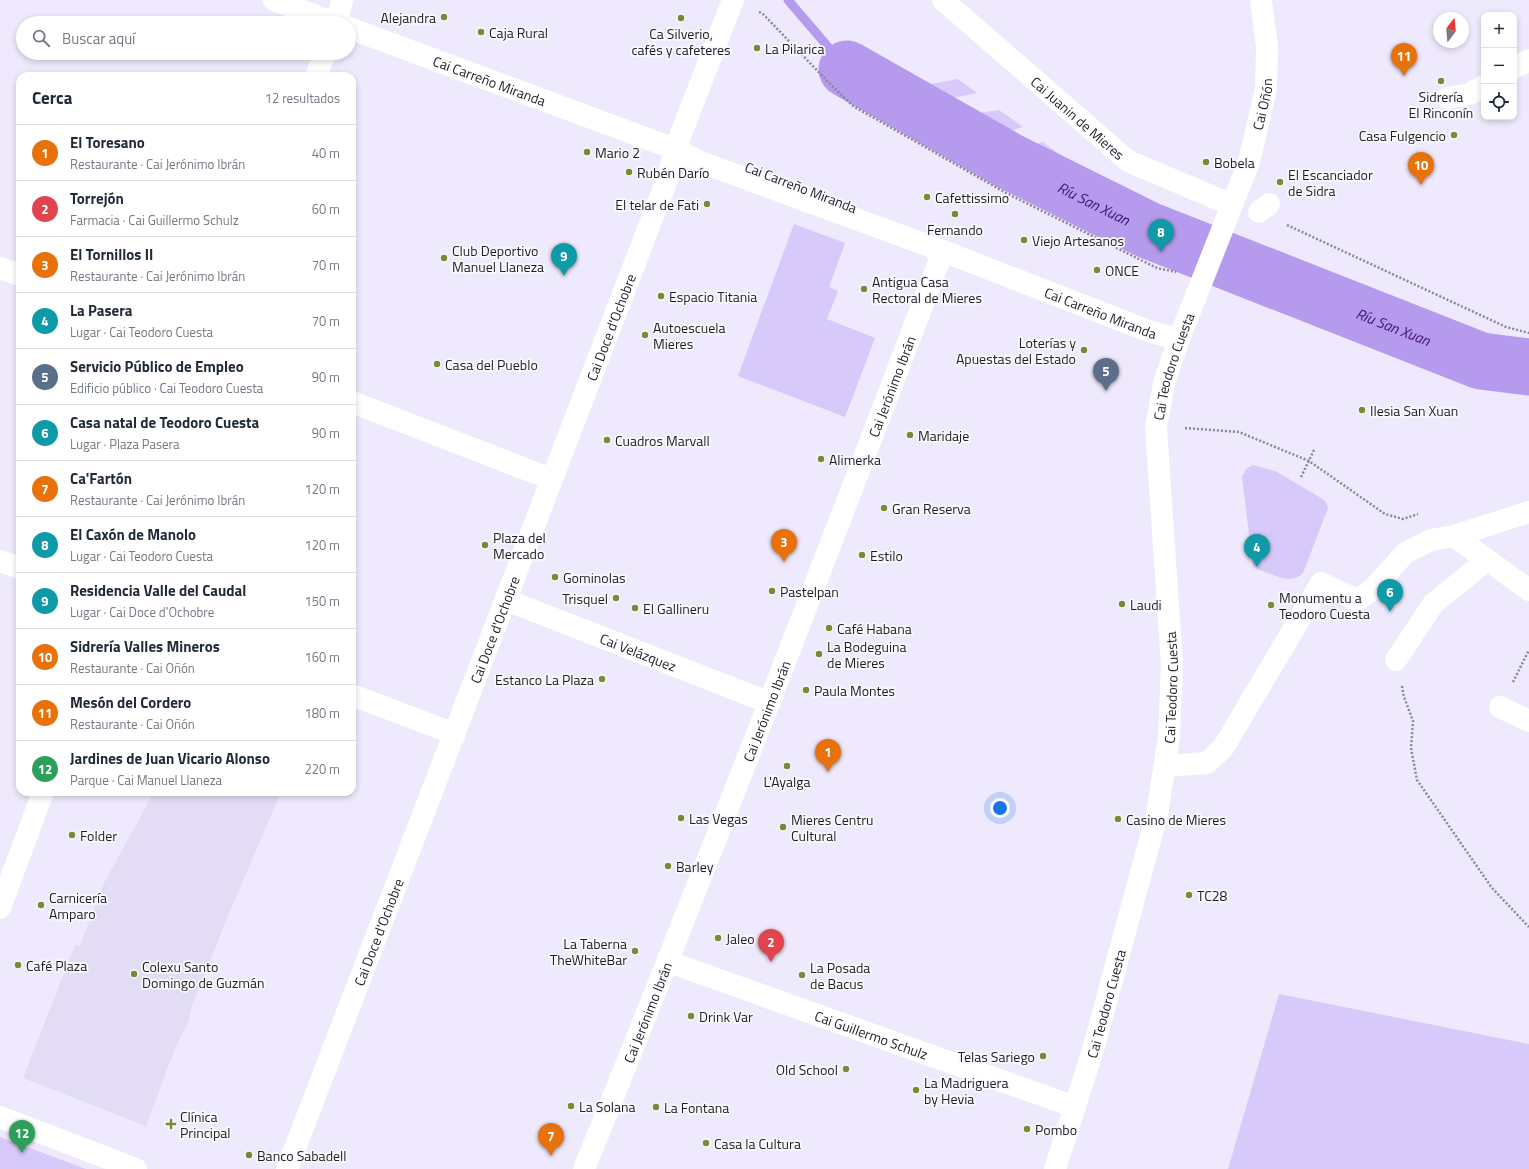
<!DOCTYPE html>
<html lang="es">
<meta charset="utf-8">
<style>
body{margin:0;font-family:"Titillium Web",sans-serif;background:#f6f6f7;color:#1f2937}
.controls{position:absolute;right:12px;top:12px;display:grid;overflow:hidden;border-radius:8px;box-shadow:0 2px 6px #0003}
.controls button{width:36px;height:36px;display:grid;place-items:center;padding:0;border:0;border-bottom:1px solid #e0e1e3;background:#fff;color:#1f2937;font:20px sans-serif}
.compass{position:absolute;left:1433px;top:12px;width:36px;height:36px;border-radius:50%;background:#fff;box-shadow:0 2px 6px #0003;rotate:16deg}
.you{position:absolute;left:1000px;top:808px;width:14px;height:14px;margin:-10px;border:3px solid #fff;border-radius:50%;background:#1a73e8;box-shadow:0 0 0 6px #1a73e833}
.badge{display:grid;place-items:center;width:26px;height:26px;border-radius:50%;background:#7a8937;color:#fff;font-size:13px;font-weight:700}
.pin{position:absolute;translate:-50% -33px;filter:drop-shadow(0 1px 2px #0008)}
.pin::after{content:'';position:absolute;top:21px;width:14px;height:12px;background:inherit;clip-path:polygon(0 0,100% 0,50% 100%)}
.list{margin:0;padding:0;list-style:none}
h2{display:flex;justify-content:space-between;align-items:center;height:52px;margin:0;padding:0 16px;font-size:17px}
h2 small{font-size:13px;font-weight:400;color:#747a83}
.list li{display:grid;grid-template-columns:26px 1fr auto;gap:12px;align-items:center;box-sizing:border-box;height:56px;padding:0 16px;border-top:1px solid #e0e1e3}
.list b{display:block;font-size:15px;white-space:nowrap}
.list p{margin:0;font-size:13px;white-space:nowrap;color:#747a83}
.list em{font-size:13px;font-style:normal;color:#747a83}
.icon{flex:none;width:22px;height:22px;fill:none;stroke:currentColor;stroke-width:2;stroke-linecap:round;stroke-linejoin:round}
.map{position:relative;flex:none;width:1529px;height:1169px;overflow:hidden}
.search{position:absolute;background:#fff;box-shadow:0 2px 6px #0003;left:16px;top:16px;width:340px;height:44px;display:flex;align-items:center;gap:10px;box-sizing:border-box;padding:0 14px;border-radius:22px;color:#747a83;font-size:15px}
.panel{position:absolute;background:#fff;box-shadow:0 2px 6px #0003;left:16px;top:72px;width:340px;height:724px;border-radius:12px}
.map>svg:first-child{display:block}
.built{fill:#e3dcf5}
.green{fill:#d7c9f9}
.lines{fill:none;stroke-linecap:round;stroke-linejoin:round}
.stream{stroke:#b59aed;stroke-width:9}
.river{stroke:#b59aed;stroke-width:57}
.path{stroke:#8a8794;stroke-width:2.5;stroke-dasharray:2 2;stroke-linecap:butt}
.minor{stroke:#fff;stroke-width:22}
.poi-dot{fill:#7a8937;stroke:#faf9fd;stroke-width:1.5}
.labels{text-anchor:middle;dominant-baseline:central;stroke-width:3.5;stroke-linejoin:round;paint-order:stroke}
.poi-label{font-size:14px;fill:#1f1d24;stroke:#faf9fd;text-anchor:start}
.street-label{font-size:14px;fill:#1f1d24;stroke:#faf9fd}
.water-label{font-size:15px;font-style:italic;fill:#3f1072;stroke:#faf9fd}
</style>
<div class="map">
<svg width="1529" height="1169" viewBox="0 0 1529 1169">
<rect width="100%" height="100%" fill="#eee9fc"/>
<path class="built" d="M154,792h127l-55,129 -34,85 -4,17 -12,23 -30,80 -123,-48 52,-133 5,1 23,-61z"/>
<path class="green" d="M958,79l19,14 -36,7 -21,-14z
M999,110l24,17 -24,7 -32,-19z
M1043,142l44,33 -46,-16 -19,-11z
M794,224l51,19 -16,44 9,4 -11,28 48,19 -30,79 -107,-41z
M1253,465l22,6 46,27 5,4 2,6 -25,65c-13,13 -30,1 -46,-4l-4,-3 -11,-89 4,-8z
M1279,994l250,50v125h-301z
M0,1137l86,32h-86z"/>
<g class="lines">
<path class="stream" d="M788,0l59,69"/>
<path class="river" id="s1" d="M847,69l162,92 139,69 333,131 48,6"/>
<path class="path" d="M759,12l4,2 69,72 21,20 153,87 151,75 19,4
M1287,225l219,102 23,6
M1185,428l54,4 70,29 76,53 18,5 15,-5
M1301,477l13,-27
M1513,682l16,-32
M1402,686l2,11 9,24 -2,27 6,32 75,108 37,39"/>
<g class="minor">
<path d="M274,0l60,23"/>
<path id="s2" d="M943,0l185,161 104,44"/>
<path d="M337,23l5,-23"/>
<path id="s3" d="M349,28l326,121 23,12 245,90 208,81 28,7"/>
<path d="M1514,68l15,-8"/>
<path d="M316,76l9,-23"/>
<path d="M1448,98l21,-4 15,-8"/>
<path d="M1259,212l10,-8"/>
<path d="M0,268l20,7"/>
<path d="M352,402l199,77"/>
<path d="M1454,536l75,54"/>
<path d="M0,561l20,7"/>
<path id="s4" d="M506,600l264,103"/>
<path d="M1396,660l37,-56 54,-44"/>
<path d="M352,695l103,39"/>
<path d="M1500,707l29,14"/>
<path d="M1165,766l42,-3 16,-15 98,-165 36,17 15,-10 33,-37 26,-13 23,-4 75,-24"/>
<path d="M0,908l43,-116"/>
<path id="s5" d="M669,962l406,145"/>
<path d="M0,1117l136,52"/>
<path id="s6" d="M287,1169l381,-992 7,-28 58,-149"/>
<path id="s7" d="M584,1169c124,-305 242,-611 359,-918"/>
<path id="s8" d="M1055,1169l38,-119 64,-236 12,-77 3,-72 -16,-237 8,-45 15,-44 70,-177 17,-73 1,-42 -6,-47"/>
</g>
</g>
<g class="poi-dot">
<circle cx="444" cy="17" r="4"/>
<circle cx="681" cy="18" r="4"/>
<circle cx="481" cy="32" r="4"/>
<circle cx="757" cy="48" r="4"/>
<circle cx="1441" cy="81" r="4"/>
<circle cx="1454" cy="135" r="4"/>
<circle cx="587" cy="152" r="4"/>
<circle cx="1206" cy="162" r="4"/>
<circle cx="629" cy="172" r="4"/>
<circle cx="1280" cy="182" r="4"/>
<circle cx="927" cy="197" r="4"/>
<circle cx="707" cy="204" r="4"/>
<circle cx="955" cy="214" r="4"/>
<circle cx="1024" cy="240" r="4"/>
<circle cx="444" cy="258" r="4"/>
<circle cx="1097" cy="270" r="4"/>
<circle cx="864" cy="289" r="4"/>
<circle cx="661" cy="296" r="4"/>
<circle cx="645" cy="335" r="4"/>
<circle cx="1084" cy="350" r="4"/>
<circle cx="437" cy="364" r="4"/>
<circle cx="1362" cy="410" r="4"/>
<circle cx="910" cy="435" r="4"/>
<circle cx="607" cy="440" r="4"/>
<circle cx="821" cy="459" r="4"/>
<circle cx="884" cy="508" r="4"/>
<circle cx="485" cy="545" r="4"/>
<circle cx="862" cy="555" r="4"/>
<circle cx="555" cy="577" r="4"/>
<circle cx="772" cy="591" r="4"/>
<circle cx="616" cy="598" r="4"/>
<circle cx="1122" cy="604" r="4"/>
<circle cx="1271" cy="605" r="4"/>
<circle cx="635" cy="608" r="4"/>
<circle cx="829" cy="628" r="4"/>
<circle cx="819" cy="654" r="4"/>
<circle cx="602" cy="679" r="4"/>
<circle cx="806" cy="690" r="4"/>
<circle cx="787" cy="766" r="4"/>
<circle cx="681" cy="818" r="4"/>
<circle cx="1118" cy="819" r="4"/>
<circle cx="783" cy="827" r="4"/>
<circle cx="72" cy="835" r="4"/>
<circle cx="668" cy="866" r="4"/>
<circle cx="1189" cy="895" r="4"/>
<circle cx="41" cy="905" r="4"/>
<circle cx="718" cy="938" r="4"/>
<circle cx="635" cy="951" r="4"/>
<circle cx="18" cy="965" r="4"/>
<circle cx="134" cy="974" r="4"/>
<circle cx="802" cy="975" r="4"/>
<circle cx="691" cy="1016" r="4"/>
<circle cx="1043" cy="1056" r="4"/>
<circle cx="846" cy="1069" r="4"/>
<circle cx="916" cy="1090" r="4"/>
<circle cx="571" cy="1106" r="4"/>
<circle cx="656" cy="1107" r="4"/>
<path d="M169 1118h4v4h4v4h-4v4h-4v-4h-4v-4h4z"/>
<circle cx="1027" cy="1129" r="4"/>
<circle cx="706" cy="1143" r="4"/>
<circle cx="249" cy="1155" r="4"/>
</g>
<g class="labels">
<g class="poi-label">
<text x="436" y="17" text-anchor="end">Alejandra</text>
<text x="489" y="32">Caja Rural</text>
<text x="681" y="33" text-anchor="middle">Ca Silverio,<tspan x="681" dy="16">cafés y cafeteres</tspan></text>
<text x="765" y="48">La Pilarica</text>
<text x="1441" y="96" text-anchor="middle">Sidrería<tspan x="1441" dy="16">El Rinconín</tspan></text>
<text x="1446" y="135" text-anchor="end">Casa Fulgencio</text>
<text x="595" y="152">Mario 2</text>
<text x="1214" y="162">Bobela</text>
<text x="637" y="172">Rubén Darío</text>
<text x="1288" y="174">El Escanciador<tspan x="1288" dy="16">de Sidra</tspan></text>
<text x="935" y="197">Cafettissimo</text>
<text x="699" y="204" text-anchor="end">El telar de Fati</text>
<text x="955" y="229" text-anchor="middle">Fernando</text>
<text x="1032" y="240">Viejo Artesanos</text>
<text x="452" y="250">Club Deportivo<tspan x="452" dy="16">Manuel Llaneza</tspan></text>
<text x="1105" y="270">ONCE</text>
<text x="872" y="281">Antigua Casa<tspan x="872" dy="16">Rectoral de Mieres</tspan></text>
<text x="669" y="296">Espacio Titania</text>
<text x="653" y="327">Autoescuela<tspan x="653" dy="16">Mieres</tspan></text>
<text x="1076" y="342" text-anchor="end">Loterías y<tspan x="1076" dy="16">Apuestas del Estado</tspan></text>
<text x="445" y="364">Casa del Pueblo</text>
<text x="1370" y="410">Ilesia San Xuan</text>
<text x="918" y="435">Maridaje</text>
<text x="615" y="440">Cuadros Marvall</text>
<text x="829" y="459">Alimerka</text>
<text x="892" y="508">Gran Reserva</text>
<text x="493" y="537">Plaza del<tspan x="493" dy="16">Mercado</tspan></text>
<text x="870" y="555">Estilo</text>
<text x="563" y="577">Gominolas</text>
<text x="780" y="591">Pastelpan</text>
<text x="1279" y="597">Monumentu a<tspan x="1279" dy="16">Teodoro Cuesta</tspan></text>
<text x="608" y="598" text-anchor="end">Trisquel</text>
<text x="1130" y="604">Laudi</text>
<text x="643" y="608">El Gallineru</text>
<text x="837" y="628">Café Habana</text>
<text x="827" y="646">La Bodeguina<tspan x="827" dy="16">de Mieres</tspan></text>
<text x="594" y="679" text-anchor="end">Estanco La Plaza</text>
<text x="814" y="690">Paula Montes</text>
<text x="787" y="781" text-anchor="middle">L'Ayalga</text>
<text x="689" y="818">Las Vegas</text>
<text x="791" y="819">Mieres Centru<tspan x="791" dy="16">Cultural</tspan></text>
<text x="1126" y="819">Casino de Mieres</text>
<text x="80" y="835">Folder</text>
<text x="676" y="866">Barley</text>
<text x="1197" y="895">TC28</text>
<text x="49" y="897">Carnicería<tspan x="49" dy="16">Amparo</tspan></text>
<text x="726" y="938">Jaleo</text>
<text x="627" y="943" text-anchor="end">La Taberna<tspan x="627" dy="16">TheWhiteBar</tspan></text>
<text x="26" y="965">Café Plaza</text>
<text x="142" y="966">Colexu Santo<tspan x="142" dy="16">Domingo de Guzmán</tspan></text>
<text x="810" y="967">La Posada<tspan x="810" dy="16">de Bacus</tspan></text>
<text x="699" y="1016">Drink Var</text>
<text x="1035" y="1056" text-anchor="end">Telas Sariego</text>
<text x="838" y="1069" text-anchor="end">Old School</text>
<text x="924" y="1082">La Madriguera<tspan x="924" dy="16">by Hevia</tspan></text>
<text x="579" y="1106">La Solana</text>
<text x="664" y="1107">La Fontana</text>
<text x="180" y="1116">Clínica<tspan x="180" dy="16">Principal</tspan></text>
<text x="1035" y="1129">Pombo</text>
<text x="714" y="1143">Casa la Cultura</text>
<text x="257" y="1155">Banco Sabadell</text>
</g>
<g class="street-label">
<text stroke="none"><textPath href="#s3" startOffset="150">Cai Carreño Miranda</textPath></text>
<text stroke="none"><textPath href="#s8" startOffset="1099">Cai Oñón</textPath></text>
<text stroke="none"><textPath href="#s2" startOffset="179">Cai Juanin de Mieres</textPath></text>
<text transform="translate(801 187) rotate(21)">Cai Carreño Miranda</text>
<text stroke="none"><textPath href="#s3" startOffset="804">Cai Carreño Miranda</textPath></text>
<text stroke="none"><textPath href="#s6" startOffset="902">Cai Doce d'Ochobre</textPath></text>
<text stroke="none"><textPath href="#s8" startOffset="821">Cai Teodoro Cuesta</textPath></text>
<text stroke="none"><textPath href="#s7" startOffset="841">Cai Jerónimo Ibrán</textPath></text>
<text stroke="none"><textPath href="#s6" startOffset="578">Cai Doce d'Ochobre</textPath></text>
<text stroke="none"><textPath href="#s4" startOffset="142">Cai Velázquez</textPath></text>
<text stroke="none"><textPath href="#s8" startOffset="497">Cai Teodoro Cuesta</textPath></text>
<text stroke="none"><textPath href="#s7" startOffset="493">Cai Jerónimo Ibrán</textPath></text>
<text stroke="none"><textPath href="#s6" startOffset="254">Cai Doce d'Ochobre</textPath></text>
<text stroke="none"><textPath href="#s8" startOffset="173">Cai Teodoro Cuesta</textPath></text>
<text stroke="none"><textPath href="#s7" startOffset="169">Cai Jerónimo Ibrán</textPath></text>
<text stroke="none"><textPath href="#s5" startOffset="215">Cai Guillermo Schulz</textPath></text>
</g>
<g class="water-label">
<text stroke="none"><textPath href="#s1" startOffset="281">Ríu San Xuan</textPath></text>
<text stroke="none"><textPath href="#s1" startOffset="605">Ríu San Xuan</textPath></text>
</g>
</g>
</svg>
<div class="controls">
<button>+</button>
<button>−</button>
<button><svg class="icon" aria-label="locate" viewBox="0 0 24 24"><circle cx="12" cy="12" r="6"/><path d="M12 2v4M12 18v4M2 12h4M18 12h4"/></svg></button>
</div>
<svg class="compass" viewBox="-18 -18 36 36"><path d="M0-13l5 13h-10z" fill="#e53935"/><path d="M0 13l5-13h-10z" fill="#747a83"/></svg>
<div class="you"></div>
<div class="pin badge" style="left:828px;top:772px;background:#e8710a">1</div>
<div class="pin badge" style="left:771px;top:962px;background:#e0444e">2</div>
<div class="pin badge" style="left:784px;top:562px;background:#e8710a">3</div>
<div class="pin badge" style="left:1257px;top:567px;background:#0f9aa8">4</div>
<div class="pin badge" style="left:1106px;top:391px;background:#5c6f8a">5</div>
<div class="pin badge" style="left:1390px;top:612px;background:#0f9aa8">6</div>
<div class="pin badge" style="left:551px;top:1156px;background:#e8710a">7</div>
<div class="pin badge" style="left:1161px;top:252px;background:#0f9aa8">8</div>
<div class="pin badge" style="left:564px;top:276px;background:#0f9aa8">9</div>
<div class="pin badge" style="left:1421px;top:185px;background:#e8710a">10</div>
<div class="pin badge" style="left:1404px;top:76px;background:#e8710a">11</div>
<div class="pin badge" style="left:22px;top:1153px;background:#2e9e5b">12</div>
<div class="search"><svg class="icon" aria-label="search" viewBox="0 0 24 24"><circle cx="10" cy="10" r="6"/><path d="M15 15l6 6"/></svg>Buscar aquí</div>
<section class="panel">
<h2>Cerca<small>12 resultados</small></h2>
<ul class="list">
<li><span class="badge" style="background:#e8710a">1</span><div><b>El Toresano</b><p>Restaurante · Cai Jerónimo Ibrán</p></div><em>40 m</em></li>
<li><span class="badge" style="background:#e0444e">2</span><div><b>Torrejón</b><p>Farmacia · Cai Guillermo Schulz</p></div><em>60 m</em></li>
<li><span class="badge" style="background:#e8710a">3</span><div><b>El Tornillos II</b><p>Restaurante · Cai Jerónimo Ibrán</p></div><em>70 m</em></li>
<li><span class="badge" style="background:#0f9aa8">4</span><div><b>La Pasera</b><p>Lugar · Cai Teodoro Cuesta</p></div><em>70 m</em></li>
<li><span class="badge" style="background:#5c6f8a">5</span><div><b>Servicio Público de Empleo</b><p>Edificio público · Cai Teodoro Cuesta</p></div><em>90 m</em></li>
<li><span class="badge" style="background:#0f9aa8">6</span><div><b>Casa natal de Teodoro Cuesta</b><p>Lugar · Plaza Pasera</p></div><em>90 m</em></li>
<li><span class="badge" style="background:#e8710a">7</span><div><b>Ca'Fartón</b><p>Restaurante · Cai Jerónimo Ibrán</p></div><em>120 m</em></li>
<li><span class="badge" style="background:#0f9aa8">8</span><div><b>El Caxón de Manolo</b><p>Lugar · Cai Teodoro Cuesta</p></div><em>120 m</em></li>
<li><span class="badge" style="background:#0f9aa8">9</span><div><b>Residencia Valle del Caudal</b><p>Lugar · Cai Doce d'Ochobre</p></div><em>150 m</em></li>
<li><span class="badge" style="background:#e8710a">10</span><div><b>Sidrería Valles Mineros</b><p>Restaurante · Cai Oñón</p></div><em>160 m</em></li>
<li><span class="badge" style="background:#e8710a">11</span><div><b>Mesón del Cordero</b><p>Restaurante · Cai Oñón</p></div><em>180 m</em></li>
<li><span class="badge" style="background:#2e9e5b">12</span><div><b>Jardines de Juan Vicario Alonso</b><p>Parque · Cai Manuel Llaneza</p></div><em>220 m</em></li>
</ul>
</section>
</div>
